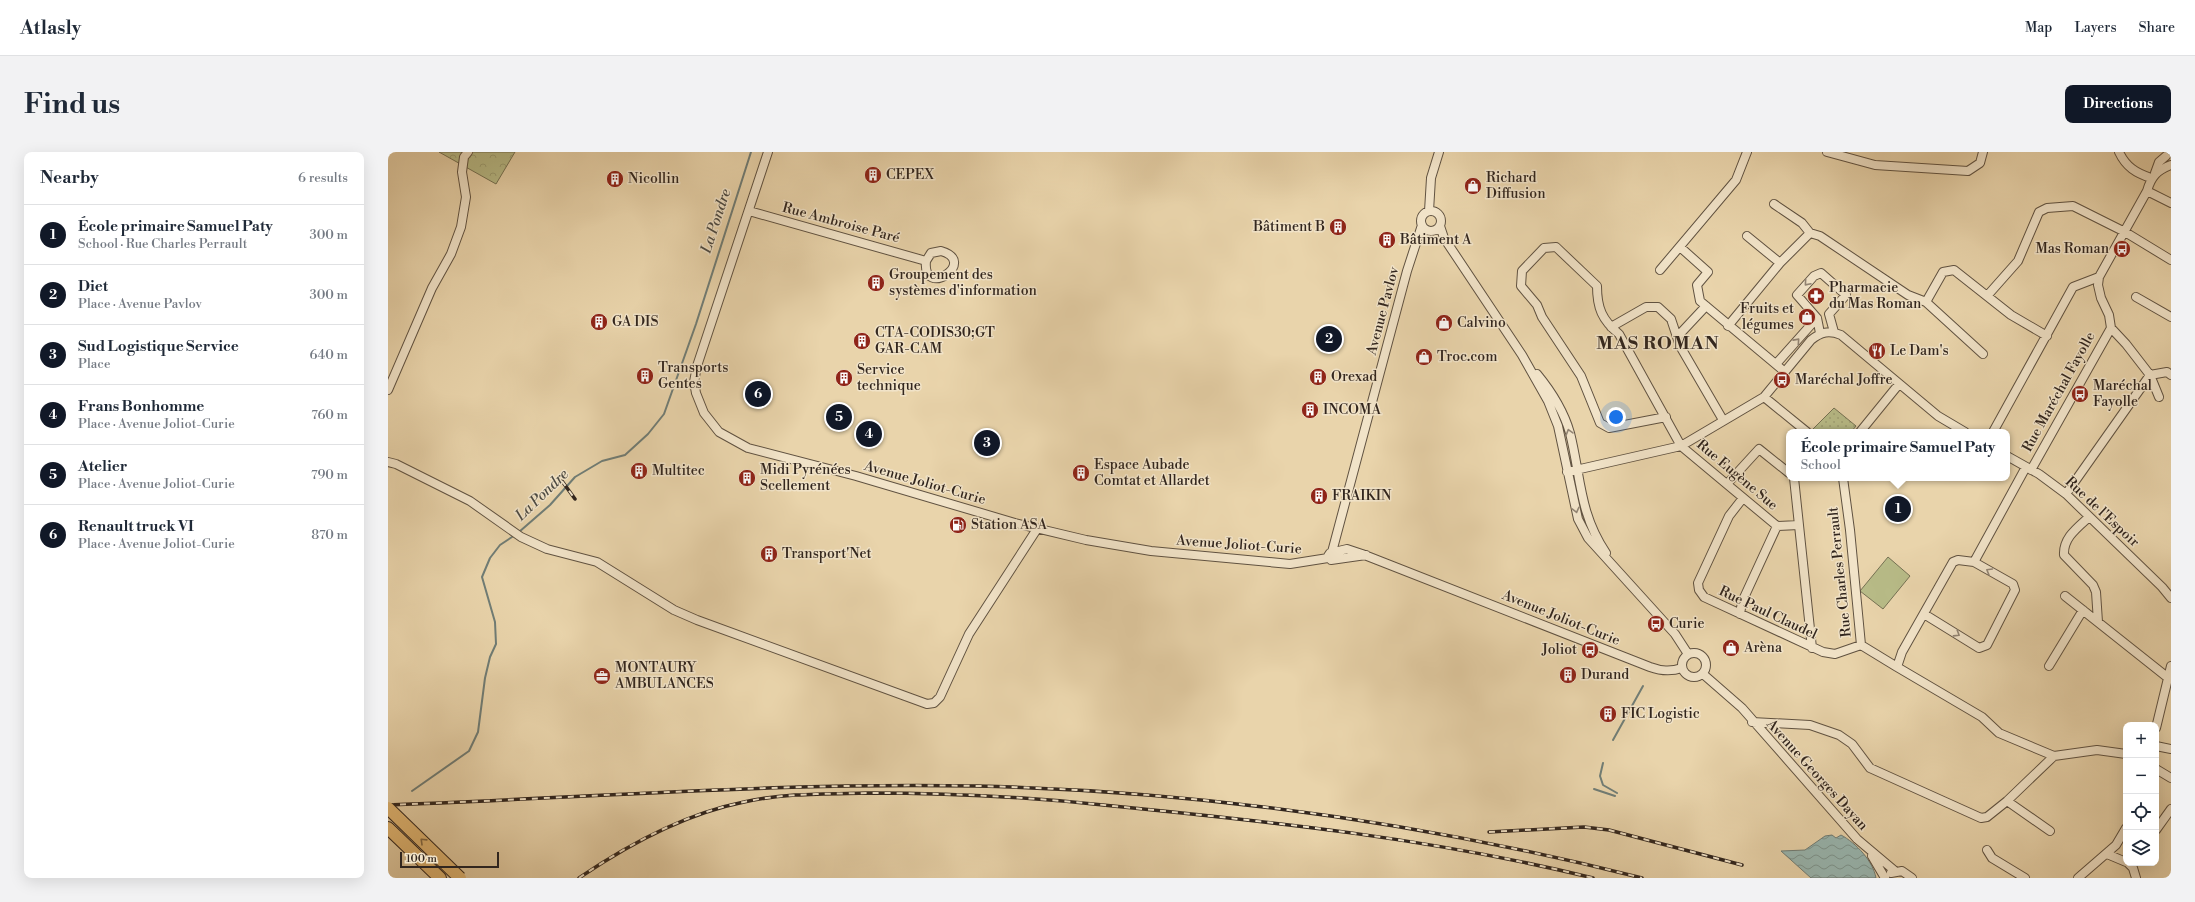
<!DOCTYPE html>
<meta charset="utf-8">
<style>
body{margin:0;font-family:"Libre Bodoni",serif;background:#f2f2f3;color:#1f2937}
.controls{position:absolute;right:12px;bottom:12px;display:grid;overflow:hidden;border-radius:8px;box-shadow:0 4px 16px #0002}
.controls button{width:36px;height:36px;display:grid;place-items:center;padding:0;border:0;border-bottom:1px solid #e0e1e3;background:#fff;color:#1f2937;font:20px sans-serif}
.scale{position:absolute;left:12px;bottom:10px;width:99px;box-sizing:border-box;padding-left:4px;border:2px solid #32261e;border-top:0;font-size:11px;line-height:14px;white-space:nowrap;color:#32261e;-webkit-text-stroke:3px #f1e3c8;paint-order:stroke}
.you{position:absolute;left:1228px;top:265px;width:14px;height:14px;margin:-10px;border:3px solid #fff;border-radius:50%;background:#1a73e8;box-shadow:0 0 0 6px #1a73e833}
.badge{display:grid;place-items:center;width:26px;height:26px;border-radius:50%;background:#111827;color:#fff;font-size:13px;font-weight:700}
.pin{position:absolute;translate:-50% -50%;border:2px solid #fff;box-shadow:0 1px 4px #0006}
.popup{position:absolute;left:1398px;top:277px;width:224px;height:52px;box-sizing:border-box;display:grid;place-content:center;border-radius:8px;background:#fff;filter:drop-shadow(0 1px 3px #0005);font-size:13px;white-space:nowrap;color:#747a83}
.popup b{font-size:15px;color:#1f2937}
.popup::after{content:'';position:absolute;left:50%;top:100%;margin-left:-8px;border:8px solid transparent;border-top-color:#fff}
.list{margin:0;padding:0;list-style:none}
h2{display:flex;justify-content:space-between;align-items:center;height:52px;margin:0;padding:0 16px;font-size:17px}
h2 small{font-size:13px;font-weight:400;color:#747a83}
.list li{display:grid;grid-template-columns:26px 1fr auto;gap:12px;align-items:center;box-sizing:border-box;height:60px;padding:0 16px;border-top:1px solid #e0e1e3}
.list b{display:block;font-size:15px;white-space:nowrap}
.list p{margin:0;font-size:13px;white-space:nowrap;color:#747a83}
.list em{font-size:13px;font-style:normal;color:#747a83}
.icon{flex:none;width:22px;height:22px;fill:none;stroke:currentColor;stroke-width:2;stroke-linecap:round;stroke-linejoin:round}
.map{position:relative;flex:none;width:1783px;height:726px;overflow:hidden;border-radius:8px}
header{display:flex;align-items:center;gap:24px;box-sizing:border-box;height:56px;padding:0 20px;background:#fff;border-bottom:1px solid #e0e1e3}
header strong{font-size:19px}
nav{display:flex;gap:22px;margin-inline-start:auto;font-size:14px}
.intro{display:flex;align-items:center;justify-content:space-between;box-sizing:border-box;height:96px;padding:0 24px}
h1{margin:0;font-size:28px}
.button{padding:10px 18px;border-radius:8px;background:#111827;color:#fff;font-size:14px;font-weight:700}
main{display:flex;gap:24px;padding:0 24px}
aside{flex:1;background:#fff;border-radius:8px;box-shadow:0 4px 16px #0002}
.map>svg:first-child{display:block}
.grass{fill:#b8bc88;stroke:#757153}
.forest{fill:url(#forest-crowns);stroke:#757153}
.park{fill:url(#park-dots);stroke:#757153}
.water{fill:url(#water-waves);stroke:#707d76}
.lines{fill:none;stroke-linecap:round;stroke-linejoin:round}
.stream{stroke:#707d76;stroke-width:2}
.minor-casing{stroke:#605241;stroke-width:10}
.highway-casing{stroke:#32261e;stroke-width:14}
.minor{stroke:#f1e3c8;stroke-width:8}
.highway{stroke:#e4ba76;stroke-width:12}
.rail-casing{stroke:#32261e;stroke-width:3.5}
.rail{stroke:#f1e3c8;stroke-width:2;stroke-dasharray:6;stroke-linecap:butt}
.highway-bridge-casing{stroke:#32261e;stroke-width:14;stroke-linecap:butt}
.highway-bridge{stroke:#e4ba76;stroke-width:12}
.oneway{stroke:#928473}
.oneway2{stroke:#826946}
.labels{text-anchor:middle;dominant-baseline:central;stroke-width:3;stroke-linejoin:round;paint-order:stroke}
.poi-label{font-size:14px;fill:#32261e;stroke:#f1e3c8;text-anchor:start}
.street-label{font-size:14px;fill:#32261e;stroke:#f1e3c8}
.water-label{font-size:15px;font-style:italic;fill:#4c4a43;stroke:#f1e3c8}
.district-label{font-size:18px;font-weight:bold;letter-spacing:1px;fill:#32261e;stroke:#f1e3c8}
</style>
<header>
<strong>Atlasly</strong>
<nav><a>Map</a><a>Layers</a><a>Share</a></nav>
</header>
<div class="intro"><h1>Find us</h1><a class="button">Directions</a></div>
<main>
<aside>
<h2>Nearby<small>6 results</small></h2>
<ul class="list">
<li><span class="badge">1</span><div><b>École primaire Samuel Paty</b><p>School · Rue Charles Perrault</p></div><em>300 m</em></li>
<li><span class="badge">2</span><div><b>Diet</b><p>Place · Avenue Pavlov</p></div><em>300 m</em></li>
<li><span class="badge">3</span><div><b>Sud Logistique Service</b><p>Place</p></div><em>640 m</em></li>
<li><span class="badge">4</span><div><b>Frans Bonhomme</b><p>Place · Avenue Joliot-Curie</p></div><em>760 m</em></li>
<li><span class="badge">5</span><div><b>Atelier</b><p>Place · Avenue Joliot-Curie</p></div><em>790 m</em></li>
<li><span class="badge">6</span><div><b>Renault truck VI</b><p>Place · Avenue Joliot-Curie</p></div><em>870 m</em></li>
</ul>
</aside>
<div class="map">
<svg width="1783" height="726" viewBox="0 0 1783 726">
<defs>
<pattern id="forest-crowns" width="20" height="18" patternUnits="userSpaceOnUse"><rect width="20" height="18" fill="#b8bc88"/><path d="M2 6a3 3 0 1 1 6 0M12 15a3 3 0 1 1 6 0" fill="none" stroke="#9fa175"/></pattern>
<pattern id="park-dots" width="8" height="8" patternUnits="userSpaceOnUse"><rect width="8" height="8" fill="#b8bc88"/><path d="M2 2h.1M6 6h.1" fill="none" stroke="#9fa175" stroke-width="1.8" stroke-linecap="round"/></pattern>
<pattern id="water-waves" width="16" height="10" patternUnits="userSpaceOnUse"><rect width="16" height="10" fill="#99b7b1"/><path d="M0 5q4-4 8 0t8 0" fill="none" stroke="#7d958f"/></pattern>
</defs>
<rect width="100%" height="100%" fill="#e9d4ab"/>
<filter id="stains"><feTurbulence type="fractalNoise" baseFrequency=".005" numOctaves="4"/><feColorMatrix values="0 0 0 0 .2 0 0 0 0 .09 0 0 0 0 .02 0 0 0 .5 -.17"/></filter>
<radialGradient id="worn" r=".72"><stop offset=".6" stop-color="#630" stop-opacity="0"/><stop offset="1" stop-color="#630" stop-opacity=".3"/></radialGradient>
<path class="grass" d="M1500,405l22,19 -27,33 -23,-18z"/>
<path class="forest" d="M51,0h76l-19,32z"/>
<path class="park" d="M1446,256l22,18 -5,6h-35l-3,-3z"/>
<path class="water" d="M1444,683l4,3 5,-3c15,8 32,26 35,43h-65l-30,-27 24,-1 20,-14z"/>
<g class="lines">
<path class="stream" d="M131,380l31,-27 25,-28 27,-16 23,-6 23,-21 16,-20 32,-90 55,-172
M1225,588l30,-54
M1215,611l-3,13 3,9 14,8
M1206,637l21,7
M24,639l57,-40 9,-19 7,-54 5,-21 6,-13 -1,-22 -13,-45 8,-19 10,-13 15,-10"/>
<defs>
<path id="minor" d="M380,0l-71,214 -3,16 2,11 8,20 15,19 29,16 108,28 159,47 71,17 65,11 139,13 38,-6
M1439,0l48,13 93,6 12,-8 3,-11
M1731,0c7,15 17,21 32,26
M1767,21l4,-11 7,-6
M1759,39l24,12
M1386,52l28,19 8,10
M1033 69a10 10 0 1 1 20 0a10 10 0 1 1-20 0Z
M361,59l177,50c-4,39 53,1 15,-10l-10,2 -5,8
M1041,59l2,-33 8,-26
M1052,74l4,12 78,117 26,46 10,25 20,93 10,19 87,96 13,20
M1359,84l33,27
M1292,95l28,25 -11,13 3,16 85,71
M1272,118l76,-90 11,-28
M1599,144l31,-35 21,-49 8,-4 26,-2 52,26 46,28
M1748,145l35,20
M1538,150l17,-30 11,-2 57,45 36,21
M1318,154l-29,31 3,9 43,74
M1340,174l52,-63 30,-30 10,3 88,59 18,7 57,52
M1223,175l35,-20h12l13,12 6,18
M1432,181l-3,-15 -20,-23 17,-19 7,-3 25,22 -17,19 5,18
M1388,212l41,-46
M1149,222c14,17 27,38 33,59 11,44 9,80 36,120
M0,238l44,-102 19,-34 10,-27 5,-30 -4,-25 2,-15 4,-5
M1376,245l43,35
M1771,245l-9,-22 -24,-31 -15,-16 -2,-13 -8,-17 -3,-13 1,-8 48,-86c4,-14 10,-21 24,-26
M1278,265l-57,11 -9,-5 -19,-47 -39,-59 -5,-12 -16,-19 1,-15 22,-23 12,-1 41,39c0,22 5,34 22,48l62,112 96,80 22,-1
M1472,280l39,-48
M1605,280l80,-145 26,-10
M1619,304l32,18 27,20 96,93 9,11
M0,310l8,2 74,37 51,36 26,12 50,13 77,48 23,10 230,84 7,-1 6,-6 29,-63 68,-105
M1638,315l-52,95 -16,-2 -5,2 -51,90 -5,15 85,50 17,16 55,23
M1643,318l80,-142
M1179,320l114,-26 83,-49 47,-57c10,-8 18,-10 30,-5l97,81 27,16
M1406,326l18,170
M1455,326l7,52 11,115 36,22
M1339,332l32,-35 30,24
M1678,342l84,-119 17,-3 4,3
M1355,346l-14,18 -31,67 1,7 5,7 119,55 12,2 26,-9
M1701,365c-12,11 -26,21 -25,38l29,30 3,7 2,30
M944,400l75,-281 15,-46
M978,403l-35,5 -3,-4 2,-3 17,-4 15,5 288,113c11,4 20,5 32,1
M1677,444l102,81
M1352,462l2,-12 35,-76
M1536,462l55,34 8,-3 28,-55 -2,-6 -39,-22
M1294 513a12 12 0 1 1 24 0a12 12 0 1 1-24 0Z
M1661,514l34,-56
M1315,522l39,34 115,131 38,32
M1364,570l58,3 29,10 13,9 18,24 111,50 6,-1 20,-16 47,-45 43,-6 29,4
M1768,576l15,-62
M1768,594l15,3
M1768,617l15,9
M1619,649l43,30
M1768,678l15,-21
M1599,698l5,8 33,20
M1719,702l19,8
M1484,704l13,22
M1740,711l5,5 3,10
M1503,721l11,-2 10,7
M1690,726l38,-33 10,-17"/>
<path id="highway" d="M0,676l52,50"/>
</defs>
<use href="#minor" class="minor-casing"/>
<use href="#highway" class="highway-casing"/>
<use href="#minor" class="minor"/>
<use href="#highway" class="highway"/>
<defs>
<path id="rail" d="M174,329l13,18
M0,653c196,-7 393,-23 589,-19 224,5 447,37 665,92
M1101,680l95,-5 25,3 133,35
M191,726c50,-34 105,-64 165,-76 40,-9 83,-8 124,-9 82,0 164,4 245,13 162,16 322,33 480,72"/>
</defs>
<use href="#rail" class="rail-casing"/>
<use href="#rail" class="rail"/>
<defs>
<path id="highway-bridge" d="M0,656l72,70"/>
</defs>
<use href="#highway-bridge" class="highway-bridge-casing"/>
<use href="#highway-bridge" class="highway-bridge"/>
</g>
<defs><path id="oneway-chevron" d="M-2-3.5L2.5 0L-2 3.5" fill="none" stroke-width="1.6" stroke-linecap="round" stroke-linejoin="round"/></defs>
<g class="oneway">
<use href="#oneway-chevron" transform="translate(1419 131) rotate(131)"/>
<use href="#oneway-chevron" transform="translate(1409 189) rotate(-48)"/>
<use href="#oneway-chevron" transform="translate(1181 280) rotate(-106)"/>
<use href="#oneway-chevron" transform="translate(1188 358) rotate(76)"/>
<use href="#oneway-chevron" transform="translate(1601 419) rotate(-150)"/>
<use href="#oneway-chevron" transform="translate(1569 482) rotate(32)"/>
</g>
<use class="oneway2" href="#oneway-chevron" transform="translate(35 689) rotate(-136)"/>
<defs>
<symbol id="building-disc" viewBox="-11 -11 22 22"><circle r="9.5" fill="#8f2418" stroke="#f1e3c8"/><path d="M-4-6H4V6H1V3H-1V6H-4ZM-2.5-4.3h1.7v1.8h-1.7ZM.8-4.3h1.7v1.8H.8ZM-2.5-1h1.7V.8h-1.7ZM.8-1h1.7V.8H.8Z" fill="#fff"/></symbol>
<symbol id="shop-disc" viewBox="-11 -11 22 22"><circle r="9.5" fill="#8f2418" stroke="#f1e3c8"/><path d="M-5-2.5h2.3a2.7 3.5 0 0 1 5.4 0H5L5.5 6h-11ZM-1.5-2.5h3a1.5 2.3 0 0 0-3 0Z" fill="#fff"/></symbol>
<symbol id="bus-disc" viewBox="-11 -11 22 22"><circle r="9.5" fill="#8f2418" stroke="#f1e3c8"/><path d="M-5-6H5V4H4V6H2V4H-2V6H-4V4H-5ZM-3.5-4V0h7V-4ZM-3.5 1.2v1.5H-2V1.2ZM2 1.2v1.5H3.5V1.2Z" fill="#fff"/></symbol>
<symbol id="pharmacy-disc" viewBox="-11 -11 22 22"><circle r="9.5" fill="#8f2418" stroke="#f1e3c8"/><path d="M-2-6h4v4h4v4h-4v4h-4v-4h-4v-4h4Z" fill="#fff"/></symbol>
<symbol id="restaurant-disc" viewBox="-11 -11 22 22"><circle r="9.5" fill="#8f2418" stroke="#f1e3c8"/><path d="M-5-6h1v4h1v-4h1v4h1v-4h1v5L-1.5 .5V6h-2V.5L-5-1ZM5-6V6H3V1.5H1.5Q1.5-4 5-6Z" fill="#fff"/></symbol>
<symbol id="fuel-disc" viewBox="-11 -11 22 22"><circle r="9.5" fill="#8f2418" stroke="#f1e3c8"/><path d="M-5.5-6h7V0h2V4h1.3V-2.5L3-4.5l.8-.8L6-3V5H2.5V1h-1V6h-7ZM-4.2-4.7v3.2H.2V-4.7Z" fill="#fff"/></symbol>
<symbol id="office-disc" viewBox="-11 -11 22 22"><circle r="9.5" fill="#8f2418" stroke="#f1e3c8"/><path d="M-6-3h4V-5.5h4V-3h4V5H-6ZM-1-4.5V-3h2v-1.5ZM-6 0V1H6V0Z" fill="#fff"/></symbol>
</defs>
<g fill-rule="evenodd">
<use href="#building-disc" x="475" y="13" width="20" height="20"/>
<use href="#building-disc" x="217" y="17" width="20" height="20"/>
<use href="#shop-disc" x="1075" y="24" width="20" height="20"/>
<use href="#building-disc" x="940" y="65" width="20" height="20"/>
<use href="#building-disc" x="989" y="78" width="20" height="20"/>
<use href="#bus-disc" x="1724" y="87" width="20" height="20"/>
<use href="#building-disc" x="478" y="121" width="20" height="20"/>
<use href="#pharmacy-disc" x="1418" y="134" width="20" height="20"/>
<use href="#shop-disc" x="1409" y="155" width="20" height="20"/>
<use href="#building-disc" x="201" y="160" width="20" height="20"/>
<use href="#shop-disc" x="1046" y="161" width="20" height="20"/>
<use href="#building-disc" x="464" y="179" width="20" height="20"/>
<use href="#restaurant-disc" x="1479" y="189" width="20" height="20"/>
<use href="#shop-disc" x="1026" y="195" width="20" height="20"/>
<use href="#building-disc" x="247" y="214" width="20" height="20"/>
<use href="#building-disc" x="920" y="215" width="20" height="20"/>
<use href="#building-disc" x="446" y="216" width="20" height="20"/>
<use href="#bus-disc" x="1384" y="218" width="20" height="20"/>
<use href="#bus-disc" x="1682" y="232" width="20" height="20"/>
<use href="#building-disc" x="912" y="248" width="20" height="20"/>
<use href="#building-disc" x="241" y="309" width="20" height="20"/>
<use href="#building-disc" x="683" y="311" width="20" height="20"/>
<use href="#building-disc" x="349" y="316" width="20" height="20"/>
<use href="#building-disc" x="921" y="334" width="20" height="20"/>
<use href="#fuel-disc" x="560" y="363" width="20" height="20"/>
<use href="#building-disc" x="371" y="392" width="20" height="20"/>
<use href="#bus-disc" x="1258" y="462" width="20" height="20"/>
<use href="#shop-disc" x="1333" y="486" width="20" height="20"/>
<use href="#bus-disc" x="1192" y="488" width="20" height="20"/>
<use href="#building-disc" x="1170" y="513" width="20" height="20"/>
<use href="#office-disc" x="204" y="514" width="20" height="20"/>
<use href="#building-disc" x="1210" y="552" width="20" height="20"/>
</g>
<g class="labels">
<g class="poi-label">
<text x="498" y="23">CEPEX</text>
<text x="1098" y="26">Richard<tspan x="1098" dy="16">Diffusion</tspan></text>
<text x="240" y="27">Nicollin</text>
<text x="937" y="75" text-anchor="end">Bâtiment B</text>
<text x="1012" y="88">Bâtiment A</text>
<text x="1721" y="97" text-anchor="end">Mas Roman</text>
<text x="501" y="123">Groupement des<tspan x="501" dy="16">systèmes d'information</tspan></text>
<text x="1441" y="136">Pharmacie<tspan x="1441" dy="16">du Mas Roman</tspan></text>
<text x="1406" y="157" text-anchor="end">Fruits et<tspan x="1406" dy="16">légumes</tspan></text>
<text x="224" y="170">GA DIS</text>
<text x="1069" y="171">Calvino</text>
<text x="487" y="181">CTA-CODIS30;GT<tspan x="487" dy="16">GAR-CAM</tspan></text>
<text x="1502" y="199">Le Dam's</text>
<text x="1049" y="205">Troc.com</text>
<text x="270" y="216">Transports<tspan x="270" dy="16">Gentes</tspan></text>
<text x="469" y="218">Service<tspan x="469" dy="16">technique</tspan></text>
<text x="943" y="225">Orexad</text>
<text x="1407" y="228">Maréchal Joffre</text>
<text x="1705" y="234">Maréchal<tspan x="1705" dy="16">Fayolle</tspan></text>
<text x="935" y="258">INCOMA</text>
<text x="706" y="313">Espace Aubade<tspan x="706" dy="16">Comtat et Allardet</tspan></text>
<text x="372" y="318">Midi Pyrénées<tspan x="372" dy="16">Scellement</tspan></text>
<text x="264" y="319">Multitec</text>
<text x="944" y="344">FRAIKIN</text>
<text x="583" y="373">Station ASA</text>
<text x="394" y="402">Transport'Net</text>
<text x="1281" y="472">Curie</text>
<text x="1356" y="496">Arèna</text>
<text x="1189" y="498" text-anchor="end">Joliot</text>
<text x="227" y="516">MONTAURY<tspan x="227" dy="16">AMBULANCES</tspan></text>
<text x="1193" y="523">Durand</text>
<text x="1233" y="562">FIC Logistic</text>
</g>
<g class="street-label">
<text transform="translate(453 71) rotate(15)">Rue Ambroise Paré</text>
<text transform="translate(995 159) rotate(-75)">Avenue Pavlov</text>
<text transform="translate(1671 240) rotate(-61)">Rue Maréchal Fayolle</text>
<text transform="translate(1349 323) rotate(40)">Rue Eugène Sue</text>
<text transform="translate(537 331) rotate(16)">Avenue Joliot-Curie</text>
<text transform="translate(1714 360) rotate(43)">Rue de l'Espoir</text>
<text transform="translate(851 393) rotate(4)">Avenue Joliot-Curie</text>
<text transform="translate(1452 420) rotate(-96)">Rue Charles Perrault</text>
<text transform="translate(1380 461) rotate(25)">Rue Paul Claudel</text>
<text transform="translate(1173 466) rotate(22)">Avenue Joliot-Curie</text>
<text transform="translate(1429 623) rotate(48)">Avenue Georges Dayan</text>
</g>
<g class="water-label">
<text transform="translate(328 69) rotate(-72)">La Pondre</text>
<text transform="translate(154 343) rotate(-44)">La Pondre</text>
</g>
<g class="district-label">
<text x="1270" y="191">MAS ROMAN</text>
</g>
</g>
<rect width="100%" height="100%" filter="url(#stains)"/>
<rect width="100%" height="100%" fill="url(#worn)"/>
</svg>
<div class="controls">
<button>+</button>
<button>−</button>
<button><svg class="icon" aria-label="locate" viewBox="0 0 24 24"><circle cx="12" cy="12" r="6"/><path d="M12 2v4M12 18v4M2 12h4M18 12h4"/></svg></button>
<button><svg class="icon" aria-label="layers" viewBox="0 0 24 24"><path d="M12 4l9 5-9 5-9-5zM3 14l9 5 9-5"/></svg></button>
</div>
<div class="scale">100 m</div>
<div class="you"></div>
<div class="pin badge" style="left:1510px;top:357px">1</div>
<div class="popup"><b>École primaire Samuel Paty</b>School</div>
<div class="pin badge" style="left:941px;top:187px">2</div>
<div class="pin badge" style="left:599px;top:291px">3</div>
<div class="pin badge" style="left:481px;top:282px">4</div>
<div class="pin badge" style="left:451px;top:265px">5</div>
<div class="pin badge" style="left:370px;top:242px">6</div>
</div>
</main>
